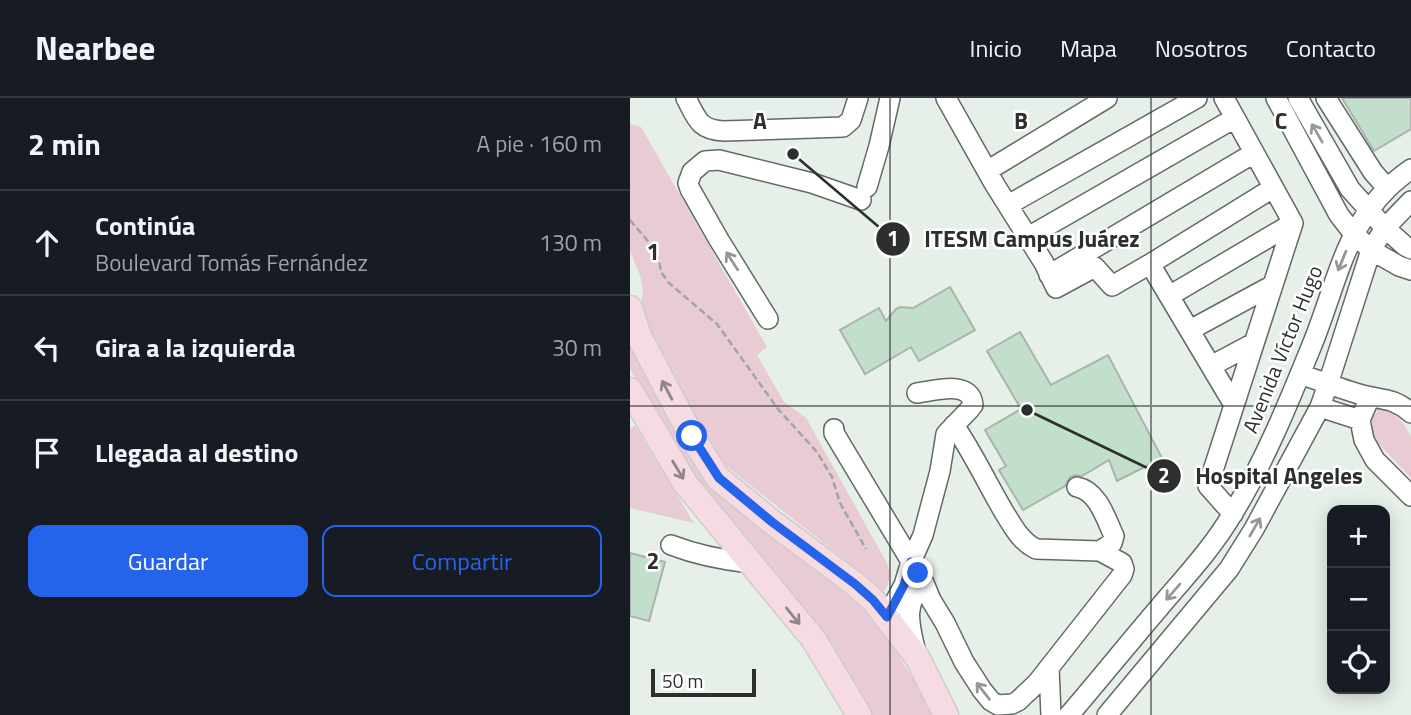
<!DOCTYPE html>
<html lang="es">
<meta charset="utf-8">
<style>
body{margin:0;font-family:"Titillium Web",sans-serif;background:#20242c;color:#f1f3f6}
.controls{position:absolute;right:21px;bottom:21px;display:grid;overflow:hidden;border-radius:14px;box-shadow:0 4px 18px #0003}
.controls button{width:63px;height:63px;display:grid;place-items:center;padding:0;border:0;border-bottom:2px solid #363941;background:#171b24;color:#f1f3f6;font:35px sans-serif}
.scale{position:absolute;left:21px;bottom:18px;width:105px;box-sizing:border-box;padding-left:7px;border:4px solid #2c2f2d;border-top:0;font-size:19px;line-height:24px;white-space:nowrap;color:#2c2f2d;-webkit-text-stroke:5px #fff;paint-order:stroke}
.stop{position:absolute;width:21px;height:21px;margin:-16px;border:5px solid #2563eb;border-radius:50%;background:#fff}
.stop.end{background:#2563eb;border-color:#fff;box-shadow:0 2px 7px #0008}
.list{margin:0;padding:0;list-style:none}
h2{display:flex;justify-content:space-between;align-items:center;height:91px;margin:0;padding:0 28px;font-size:30px}
h2 small{font-size:23px;font-weight:400;color:#9ea1a6}
.list li{display:grid;grid-template-columns:46px 1fr auto;gap:21px;align-items:center;box-sizing:border-box;height:105px;padding:0 28px;border-top:2px solid #363941}
.list b{display:block;font-size:26px;white-space:nowrap}
.list p{margin:0;font-size:23px;white-space:nowrap;color:#9ea1a6}
.list em{font-size:23px;font-style:normal;color:#9ea1a6}
.actions{display:flex;gap:14px;padding:21px 28px}
.actions a{flex:1;padding:16px 0;border:2px solid #2563eb;border-radius:14px;text-align:center;font-size:24px;color:#2563eb}
.actions .main{background:#2563eb;color:#fff}
.icon{flex:none;width:38px;height:38px;fill:none;stroke:currentColor;stroke-width:2;stroke-linecap:round;stroke-linejoin:round}
.map{position:relative;flex:none;width:781px;height:617px;overflow:hidden}
header{display:flex;align-items:center;gap:42px;box-sizing:border-box;height:98px;padding:0 35px;background:#171b24;border-bottom:2px solid #363941}
header strong{font-size:33px}
nav{display:flex;gap:38px;margin-inline-start:auto;font-size:24px}
main{display:flex}
aside{flex:1;background:#171b24}
.map>svg:first-child{display:block}
.green{fill:#e8cbd3}
.building{fill:#c2dfcb;stroke:#abb3ad;stroke-width:2}
.lines{fill:none;stroke-linecap:round;stroke-linejoin:round}
.minor-casing{stroke:#636a65;stroke-width:22}
.major-casing{stroke:#cccdcd;stroke-width:27}
.path{stroke:#a0a7a2;stroke-width:2.5;stroke-dasharray:7 3.5;stroke-linecap:butt}
.minor{stroke:#fff;stroke-width:19}
.major{stroke:#f7dbe2;stroke-width:24}
.oneway{stroke:#969796}
.oneway2{stroke:#928588}
.route{stroke:#2563eb;stroke-width:9}
.grid{fill:none;stroke:#2c2f2d;stroke-width:2;stroke-opacity:0.55}
.labels{text-anchor:middle;dominant-baseline:central;stroke-width:5;stroke-linejoin:round;paint-order:stroke}
.street-label{font-size:21px;fill:#2c2f2d;stroke:#fff}
.grid-label{font-size:23px;text-anchor:middle;font-weight:bold;fill:#2c2f2d;stroke:#fff;stroke-width:5;stroke-linejoin:round;paint-order:stroke}
.leader{fill:none;stroke:#2c2f2d;stroke-width:2.5}
.callout-dot{fill:#2c2f2d;stroke:#fff;stroke-width:2.5}
.mark-label{font-size:21px;text-anchor:middle;font-weight:bold;fill:#fff}
.callout-label{font-size:23px;text-anchor:middle;font-weight:bold;fill:#2c2f2d;stroke:#fff;stroke-width:5;stroke-linejoin:round;paint-order:stroke}
</style>
<header>
<strong>Nearbee</strong>
<nav><a>Inicio</a><a>Mapa</a><a>Nosotros</a><a>Contacto</a></nav>
</header>
<main>
<aside>
<h2>2 min<small>A pie · 160 m</small></h2>
<ul class="list">
<li><svg class="icon" aria-label="ahead" viewBox="0 0 24 24"><path d="M12 20V5M6 11l6-6 6 6"/></svg><div><b>Continúa</b><p>Boulevard Tomás Fernández</p></div><em>130 m</em></li>
<li><svg class="icon" aria-label="left" viewBox="0 0 24 24"><path d="M17 20v-9H6M10 6l-5 5 5 5"/></svg><div><b>Gira a la izquierda</b></div><em>30 m</em></li>
<li><svg class="icon" aria-label="arrive" viewBox="0 0 24 24"><path d="M6 21V4h12l-3 4 3 4H6"/></svg><div><b>Llegada al destino</b></div></li>
</ul>
<div class="actions"><a class="main">Guardar</a><a>Compartir</a></div>
</aside>
<div class="map">
<svg width="781" height="617" viewBox="0 0 781 617">
<rect width="100%" height="100%" fill="#e6efe8"/>
<path class="green" d="M0,26l11,3 126,220 -10,8 27,47 22,16 82,147c3,9 2,18 -4,26l-5,-1 -21,-20 -132,-104c-34,-42 -56,-95 -81,-143l-4,-16 2,-16 -3,-16 -10,-24z
M0,244l71,124 165,144 19,23 50,82h-63l-29,-49 -149,-186 -64,-111z
M749,310h11l15,18 6,10v42l-38,-40 -1,-18z
M5,328l59,97 -64,-15v-80z"/>
<path class="building" d="M712,0h69v31l-37,22z
M320,189l25,43 -56,31 -8,-14 -46,27 -25,-44 39,-22 7,13 10,-12 4,-2 13,1z
M390,234l31,53 57,-30 54,103 -45,23 -8,-21 -27,16 -7,-1 -5,2 -5,9 -42,24 -24,-40 7,-4 -21,-36 36,-21 -34,-58z
M0,455l35,9 -16,59 -19,-5z"/>
<g class="lines">
<defs>
<path id="minor" d="M56,0c11,21 13,32 38,33l119,-4 8,-7 7,-22
M316,0l49,87 49,78 12,25 39,-21 17,19 38,-22 84,141
M594,0l69,125 -85,263 25,28
M646,0l63,117 14,18 18,17 28,16 12,4
M668,0l52,91 35,39 20,18 6,3
M696,0l47,74 14,16
M357,73l120,-73
M237,89l12,-41 11,-48
M378,107l189,-107
M398,139l207,-119
M520,166l123,-76
M419,177l205,-122
M539,198l124,-73
M138,221l-49,-79 -29,-51 -2,-6 4,-11 13,-11 14,-1 93,23 49,17
M560,232l83,-45
M581,268l43,-23
M670,276c20,7 39,14 59,20 20,6 35,3 52,19
M740,299l-10,23 4,20 11,20 36,36
M690,309l40,13
M204,331v4l90,150 7,17 14,23 19,39 18,28 9,11 7,4 14,-1 6,-3 19,-18 85,-108 2,-6 -2,-6 -22,-12 -64,-2c-16,-8 -23,-23 -32,-37 -17,-29 -31,-59 -50,-87
M447,389c21,4 29,32 37,49l-2,7 -12,8
M41,447c26,10 51,15 79,18
M257,519l17,-32 7,-23 12,-27 17,-64 6,-37 23,-24 4,-5c-2,-26 -39,-14 -56,-12
M286,555c-6,-27 -14,-48 8,-70
M419,570l2,47
M439,617c30,-35 59,-71 89,-106 26,-31 54,-60 75,-96 33,-54 57,-114 81,-173 26,-66 34,-128 97,-171
M477,617l122,-146 25,-40 66,-122 8,-23 43,-134 14,-22 26,-27"/>
<path id="major" d="M0,210l9,28 53,101 26,41 54,44 83,62 18,16 44,57 29,58
M0,292l55,93 129,157 45,75"/>
</defs>
<use href="#minor" class="minor-casing"/>
<use href="#major" class="major-casing"/>
<path class="path" d="M0,122l22,26 7,14 2,12 8,11 48,41 61,85 39,43 15,25 8,26 26,46"/>
<use href="#minor" class="minor"/>
<use href="#major" class="major"/>
</g>
<defs><path id="oneway-shaft" d="M-6 0H5M1.5-3L5.5 0L1.5 3" fill="none" stroke-width="1.6" stroke-linecap="round" stroke-linejoin="round" transform="scale(1.75)"/></defs>
<g class="oneway">
<use href="#oneway-shaft" transform="translate(687 35) rotate(-120)"/>
<use href="#oneway-shaft" transform="translate(102 163) rotate(-123)"/>
<use href="#oneway-shaft" transform="translate(712 163) rotate(112)"/>
<use href="#oneway-shaft" transform="translate(625 429) rotate(-60)"/>
<use href="#oneway-shaft" transform="translate(543 494) rotate(131)"/>
<use href="#oneway-shaft" transform="translate(353 593) rotate(-128)"/>
</g>
<g class="oneway2">
<use href="#oneway-shaft" transform="translate(37 292) rotate(-118)"/>
<use href="#oneway-shaft" transform="translate(48 372) rotate(59)"/>
<use href="#oneway-shaft" transform="translate(163 518) rotate(51)"/>
</g>
<g class="lines">
<path class="route" d="M62,338l27,42 53,44 83,62 18,16 14,17 17,-32 7,-23 7,11"/>
</g>
<path class="grid" d="M260,0v617M521,0v617M0,308h781"/>
<g class="labels">
<g class="street-label">
<text transform="translate(652 251) rotate(-68)">Avenida Víctor Hugo</text>
</g>
</g>
<g class="grid-label">
<text x="130" y="31">A</text>
<text x="391" y="31">B</text>
<text x="651" y="31">C</text>
<text x="23" y="162">1</text>
<text x="23" y="471">2</text>
</g>
<path class="leader" d="M163 56L263 141M397 312L534 378"/>
<g class="callout-dot">
<circle cx="163" cy="56" r="7"/>
<circle cx="397" cy="312" r="7"/>
<circle cx="263" cy="141" r="18"/>
<circle cx="534" cy="378" r="18"/>
</g>
<g class="mark-label">
<text x="263" y="148">1</text>
<text x="534" y="385">2</text>
</g>
<g class="callout-label">
<text x="402" y="149">ITESM Campus Juárez</text>
<text x="649" y="386">Hospital Angeles</text>
</g>
</svg>
<div class="controls">
<button>+</button>
<button>−</button>
<button><svg class="icon" aria-label="locate" viewBox="0 0 24 24"><circle cx="12" cy="12" r="6"/><path d="M12 2v4M12 18v4M2 12h4M18 12h4"/></svg></button>
</div>
<div class="scale">50 m</div>
<div class="stop" style="left:62px;top:338px"></div>
<div class="stop end" style="left:288px;top:475px"></div>
</div>
</main>
